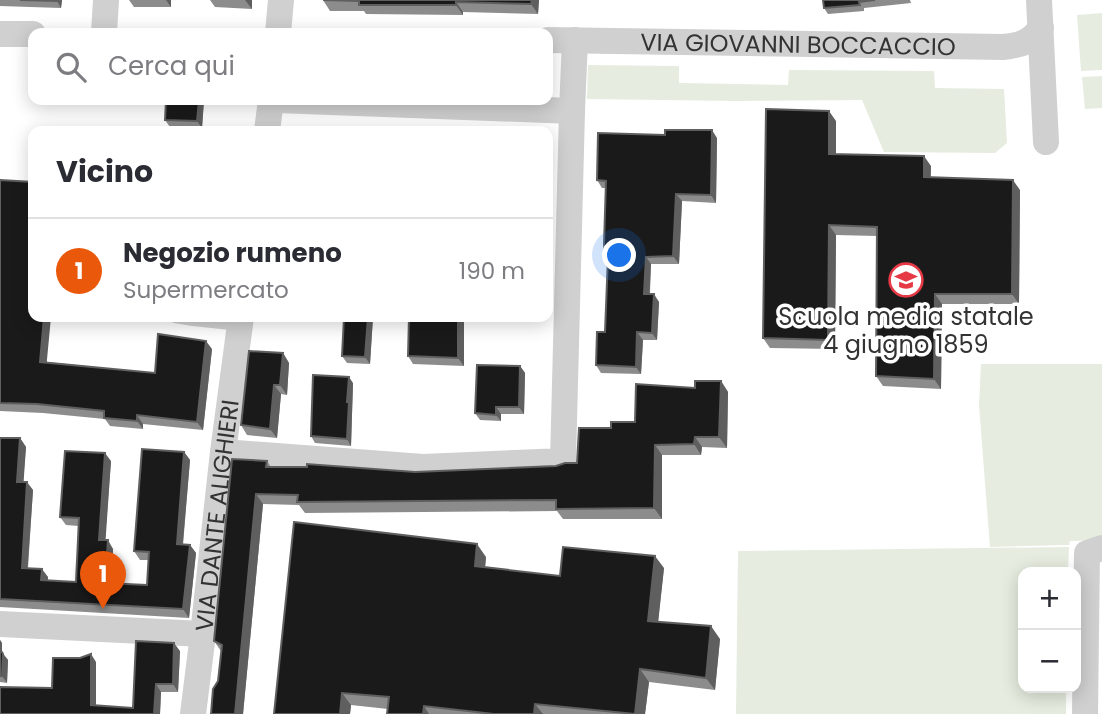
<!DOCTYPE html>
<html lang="it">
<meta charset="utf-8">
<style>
body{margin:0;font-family:Poppins,sans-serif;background:#f2f2f3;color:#2b2b33}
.controls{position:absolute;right:21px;bottom:21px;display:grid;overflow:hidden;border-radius:14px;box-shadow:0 4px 18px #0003}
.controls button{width:63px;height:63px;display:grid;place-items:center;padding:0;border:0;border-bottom:2px solid #e1e1e2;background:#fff;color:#2b2b33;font:35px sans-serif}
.you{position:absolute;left:620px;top:256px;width:24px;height:24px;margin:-18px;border:5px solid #fff;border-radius:50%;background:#1a73e8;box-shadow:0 0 0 10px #1a73e833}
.badge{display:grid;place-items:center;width:46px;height:46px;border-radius:50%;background:#ea580c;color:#fff;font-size:23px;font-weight:700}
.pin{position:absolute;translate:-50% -58px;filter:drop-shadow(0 2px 4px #0008)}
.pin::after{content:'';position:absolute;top:37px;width:24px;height:21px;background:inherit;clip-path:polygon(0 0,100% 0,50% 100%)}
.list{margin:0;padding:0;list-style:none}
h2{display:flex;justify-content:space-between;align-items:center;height:91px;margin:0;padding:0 28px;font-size:30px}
h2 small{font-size:23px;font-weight:400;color:#7c7c81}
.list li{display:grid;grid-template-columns:46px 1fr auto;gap:21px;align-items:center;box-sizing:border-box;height:105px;padding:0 28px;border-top:2px solid #e1e1e2}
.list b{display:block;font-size:26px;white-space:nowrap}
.list p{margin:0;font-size:23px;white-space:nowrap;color:#7c7c81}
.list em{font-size:23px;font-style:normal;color:#7c7c81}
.icon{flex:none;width:38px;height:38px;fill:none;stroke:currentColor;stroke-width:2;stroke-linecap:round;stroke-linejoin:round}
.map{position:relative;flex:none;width:1102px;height:714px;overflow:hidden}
.search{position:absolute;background:#fff;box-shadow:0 4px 18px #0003;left:28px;top:28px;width:525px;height:77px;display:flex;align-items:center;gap:18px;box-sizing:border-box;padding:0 24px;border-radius:14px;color:#7c7c81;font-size:26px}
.panel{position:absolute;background:#fff;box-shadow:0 4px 18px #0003;left:28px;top:126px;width:525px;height:196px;border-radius:14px}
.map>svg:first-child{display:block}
.green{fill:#e6ecdf}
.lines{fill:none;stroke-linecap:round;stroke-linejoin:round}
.service{stroke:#d0d0d0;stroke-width:12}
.minor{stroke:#d0d0d0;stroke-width:26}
.wall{fill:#8c8c8c}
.shaded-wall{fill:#5f5f5f}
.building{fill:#1a1a1a;stroke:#5f5f5f;stroke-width:2}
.labels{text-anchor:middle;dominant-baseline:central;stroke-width:7;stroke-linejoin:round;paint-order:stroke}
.street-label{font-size:24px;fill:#333;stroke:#fff}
.poi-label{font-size:24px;fill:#333;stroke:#fff}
</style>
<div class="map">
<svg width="1102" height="714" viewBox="0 0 1102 714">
<rect width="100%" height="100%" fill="#fff"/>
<path class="green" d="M1102,13v57l-21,1 -4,-56z
M588,65l91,1v17l109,2 1,-15 145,1 1,17 69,1 3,54 -12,10 -111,-1 -22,-52 -125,1 -150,-2z
M1102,76v32l-17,1 -3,-32z
M981,364h121v176l-32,1 -1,4 -79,2 -11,-142z
M1069,547l-1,25h-45v116h43v26h-330l2,-163z"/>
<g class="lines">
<path class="service" d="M175,317l18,3 47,5"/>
<g class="minor">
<path d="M1039,0l7,142"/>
<path d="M104,33l2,-33"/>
<path d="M278,33l3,-33"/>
<path d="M0,34h33"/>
<path id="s1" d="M548,40l455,7c18,-2 26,-4 38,-19"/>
<path d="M277,100l295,11"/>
<path d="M267,131l4,-31"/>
<path d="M223,452l200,15 140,-6 9,-350 3,-71"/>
<path d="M0,624l203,10"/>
<path id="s2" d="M193,714l10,-80 20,-182 18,-135"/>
<path d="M1085,714l2,-161 15,-5"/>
</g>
</g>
<path class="wall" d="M0,0h62l-1,8 -61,-2z
M129,0h42v7h-37z
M210,0h42v9l-37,-2z
M323,0h216l-1,14 -75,-2v3l-97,-1 -2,-3h-34z
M823,0h87l1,3 -47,5v3l-36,3 -4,-6z
M204,100l-2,28 -32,-1 -5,-7z
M836,121v33l95,12v11l89,13 -1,114h-77l-1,85 -58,-3 -7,-10 1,-140 -41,-1 -1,114 -65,-1 -7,-10z
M717,138l-1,65 -34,-2 -3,63h-28l-1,30 9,8 -2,38h-14l-2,34 -40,-1 -5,-8 9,-33 3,-71 -3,-5v-68h-3l-5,-8z
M0,180l47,182 108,11 57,-24 -9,81 -60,-6v5l-33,-3 -5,-7 -62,-6 -43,-2z
M344,317h29l-3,47 -23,-1 -5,-7z
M409,317h117v5l-62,-1v45l-51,-2 -5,-8z
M283,353l6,10 -2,32 -6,-1 -4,44 -30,-3 -6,-10z
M520,366l5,7 -1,41h-23v7l-21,-1 -5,-7z
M721,381l7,11 -1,56 -25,-1 -1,8h-39v64h-99l-6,-8 -252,2 -6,-8 -36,-1 -20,210h-32l7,-33 3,-30 -7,-10 18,-182 35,2 4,6 144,5 141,-6 21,-3 34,-35 24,-6 60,-34z
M353,383l-2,63 -36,-3 -4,-7z
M0,438h20l6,9 -3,35 10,8 -5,78 20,9v3l28,2 3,-56 -13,-1 -6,-8 51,-56 -6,79 8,9 -2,34 36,2 1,-25h-8l-6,-9 50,-99 6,8 -7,85h7l6,8 -7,65 -189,-11z
M486,557l-1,10 75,9 104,-8 -6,53 62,18 -5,51 -66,-8 -4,32h-258l1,-5 -37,-4 -1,9h-76z
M0,640l2,3v9l6,8 -1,23 -7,-1z
M180,651l-2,41h-17l-1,22h-160l52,-26 44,-26v44l37,2z"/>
<path class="shaded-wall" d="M57,0h5l-1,8 -4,-7z
M166,0h5v7z
M245,0h7v9z
M532,0h7l-1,14 -7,-10z
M456,2l7,10v3l-7,-10z
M199,100h5l-2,28 -5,-7z
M829,111l7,10v43l-7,-10z
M712,130l5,8 -1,65 -5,-8z
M924,156l7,10 -1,21 -6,-10z
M1013,180l7,10 -1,114 -7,-10z
M676,194l6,7 -3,63 -6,-8z
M829,225l7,10 -1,114 -7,-9z
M646,257l5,7 -2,38 -5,-8z
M654,294l5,8 -2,38 -5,-7z
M935,294l7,10 -1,85 -7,-10z
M44,317h7l-5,53 -6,-8z
M368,317h5l-3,47 -5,-7z
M458,317h3l3,4v45l-6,-8z
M637,332l6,8 -2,34 -5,-7z
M206,341l6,8 -9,81 -6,-8z
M283,353l6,10 -2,32 -7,-10z
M520,366l5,7 -1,41 -5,-7z
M349,377l4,6 -2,63 -4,-7v-37z
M721,381l7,11 -1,56 -8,-11z
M274,385l7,9 -4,44 -7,-9z
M496,407l5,7v7l-5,-6z
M137,415l6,9v5l-6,-8z
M695,437l7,10 -1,8 -7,-11z
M20,438l6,9 -3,43 -6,-8z
M655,445l7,10v64l-8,-11z
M184,452l6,8 -8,93 -5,-9z
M105,453l6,8 -6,87 -6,-8z
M27,482l6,8 -6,86 -5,-8z
M256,494l7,10 -20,210h-8z
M108,540l5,9 -2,42 -6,-8z
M477,544l9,13 -2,22 -9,-13z
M190,545l6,8 -7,65 -6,-9z
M655,556l9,12 -7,65 -9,-12z
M42,569l6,8 -1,11 -6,-8z
M711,626l9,13 -5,51 -9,-12z
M0,640l2,3v9l-2,-2z
M174,643l6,8 -2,41 -5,-8z
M3,654l5,6 -1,23 -5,-7z
M91,654l5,8v51l-5,-8z
M640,669l9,13 -4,32h-10z
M156,684l5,8 -1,22h-6z
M342,693l9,12 -1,9h-10z
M535,704l8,10h-9z
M424,706l5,8h-6z"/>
<path class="building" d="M20,0h37v1z
M323,0h209l-1,4 -75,-2v3h-97v-4z
M823,0h52l-16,2 1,3 -36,3z
M166,100h33l-2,21 -32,-1z
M766,109l63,2v43l95,2v21l89,3 -1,114h-77l-1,85 -58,-3 1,-149 -48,-2 -1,115 -65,-2z
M665,130h47l-1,65 -35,-1 -3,62 -27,1 -2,37h10l-2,39 -15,-1 -1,35 -40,-2 1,-33h8l3,-76h-3l-1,-12 2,-63 -9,-1 1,-47 67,2z
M0,180l33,2v135h11l-4,45 115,11 3,-39 48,7 -9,81 -60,-7v6l-33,-3v-7l-67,-7 -37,-1z
M344,317h24l-3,40 -23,-1z
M409,317h49v41l-50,-2z
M249,351l34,2 -3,32h-6l-4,44 -29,-4z
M477,365l43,1 -1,41h-23v8l-21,-2z
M313,375l36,2 -2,25h2l-2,37 -36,-3z
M695,381h26l-2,56h-24l-1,7 -39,1 -1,63 -98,1v-9l-259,2 1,-7 -42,-1 -21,220h-24l2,-25 5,-8 4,-36 -8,-4 18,-182 35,2 -1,6h41v-3l108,8 141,-6 9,-3h12l2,-35h32v-6h24l1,-38 59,4z
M0,438h20l-3,44h10l-5,86 20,1 -1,11 35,2 3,-64 -19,-1 5,-66 40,2 -6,87h9l-3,43 42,2 2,-33 -15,-1 8,-102 42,3 -7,92 13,1 -7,64 -183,-10z
M294,522l183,22 -2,22 85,10 3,-29 92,9 -7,65 63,5 -5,52 -66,-9 -5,45 -100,-10 -1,10h-40l-70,-8 -1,8h-36l2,-17 -47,-4 -2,21h-66z
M136,641l38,2 -1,41h-17l-2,30h-154v-27l52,1 1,-30h27l11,-4v51l42,3z
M0,649l3,5 -1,22h-2z"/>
<defs>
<symbol id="school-ring" viewBox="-11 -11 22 22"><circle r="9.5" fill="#fff" stroke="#e63946" stroke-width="1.5"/><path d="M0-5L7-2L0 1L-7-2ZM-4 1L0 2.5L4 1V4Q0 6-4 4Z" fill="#e63946"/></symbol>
</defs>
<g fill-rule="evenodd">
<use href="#school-ring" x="887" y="261" width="38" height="38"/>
</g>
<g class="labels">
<g class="street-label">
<text stroke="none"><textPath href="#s1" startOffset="250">VIA GIOVANNI BOCCACCIO</textPath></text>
<text stroke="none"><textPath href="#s2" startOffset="200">VIA DANTE ALIGHIERI</textPath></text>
</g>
<g class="poi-label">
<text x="906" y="316">Scuola media statale<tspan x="906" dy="28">4 giugno 1859</tspan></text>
</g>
</g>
</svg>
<div class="controls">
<button>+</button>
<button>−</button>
</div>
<div class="you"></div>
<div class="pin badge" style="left:103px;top:609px">1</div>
<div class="search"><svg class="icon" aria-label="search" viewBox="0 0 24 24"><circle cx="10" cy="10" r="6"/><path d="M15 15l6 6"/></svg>Cerca qui</div>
<section class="panel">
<h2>Vicino<small></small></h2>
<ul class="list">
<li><span class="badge">1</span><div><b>Negozio rumeno</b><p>Supermercato</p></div><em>190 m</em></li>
</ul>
</section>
</div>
